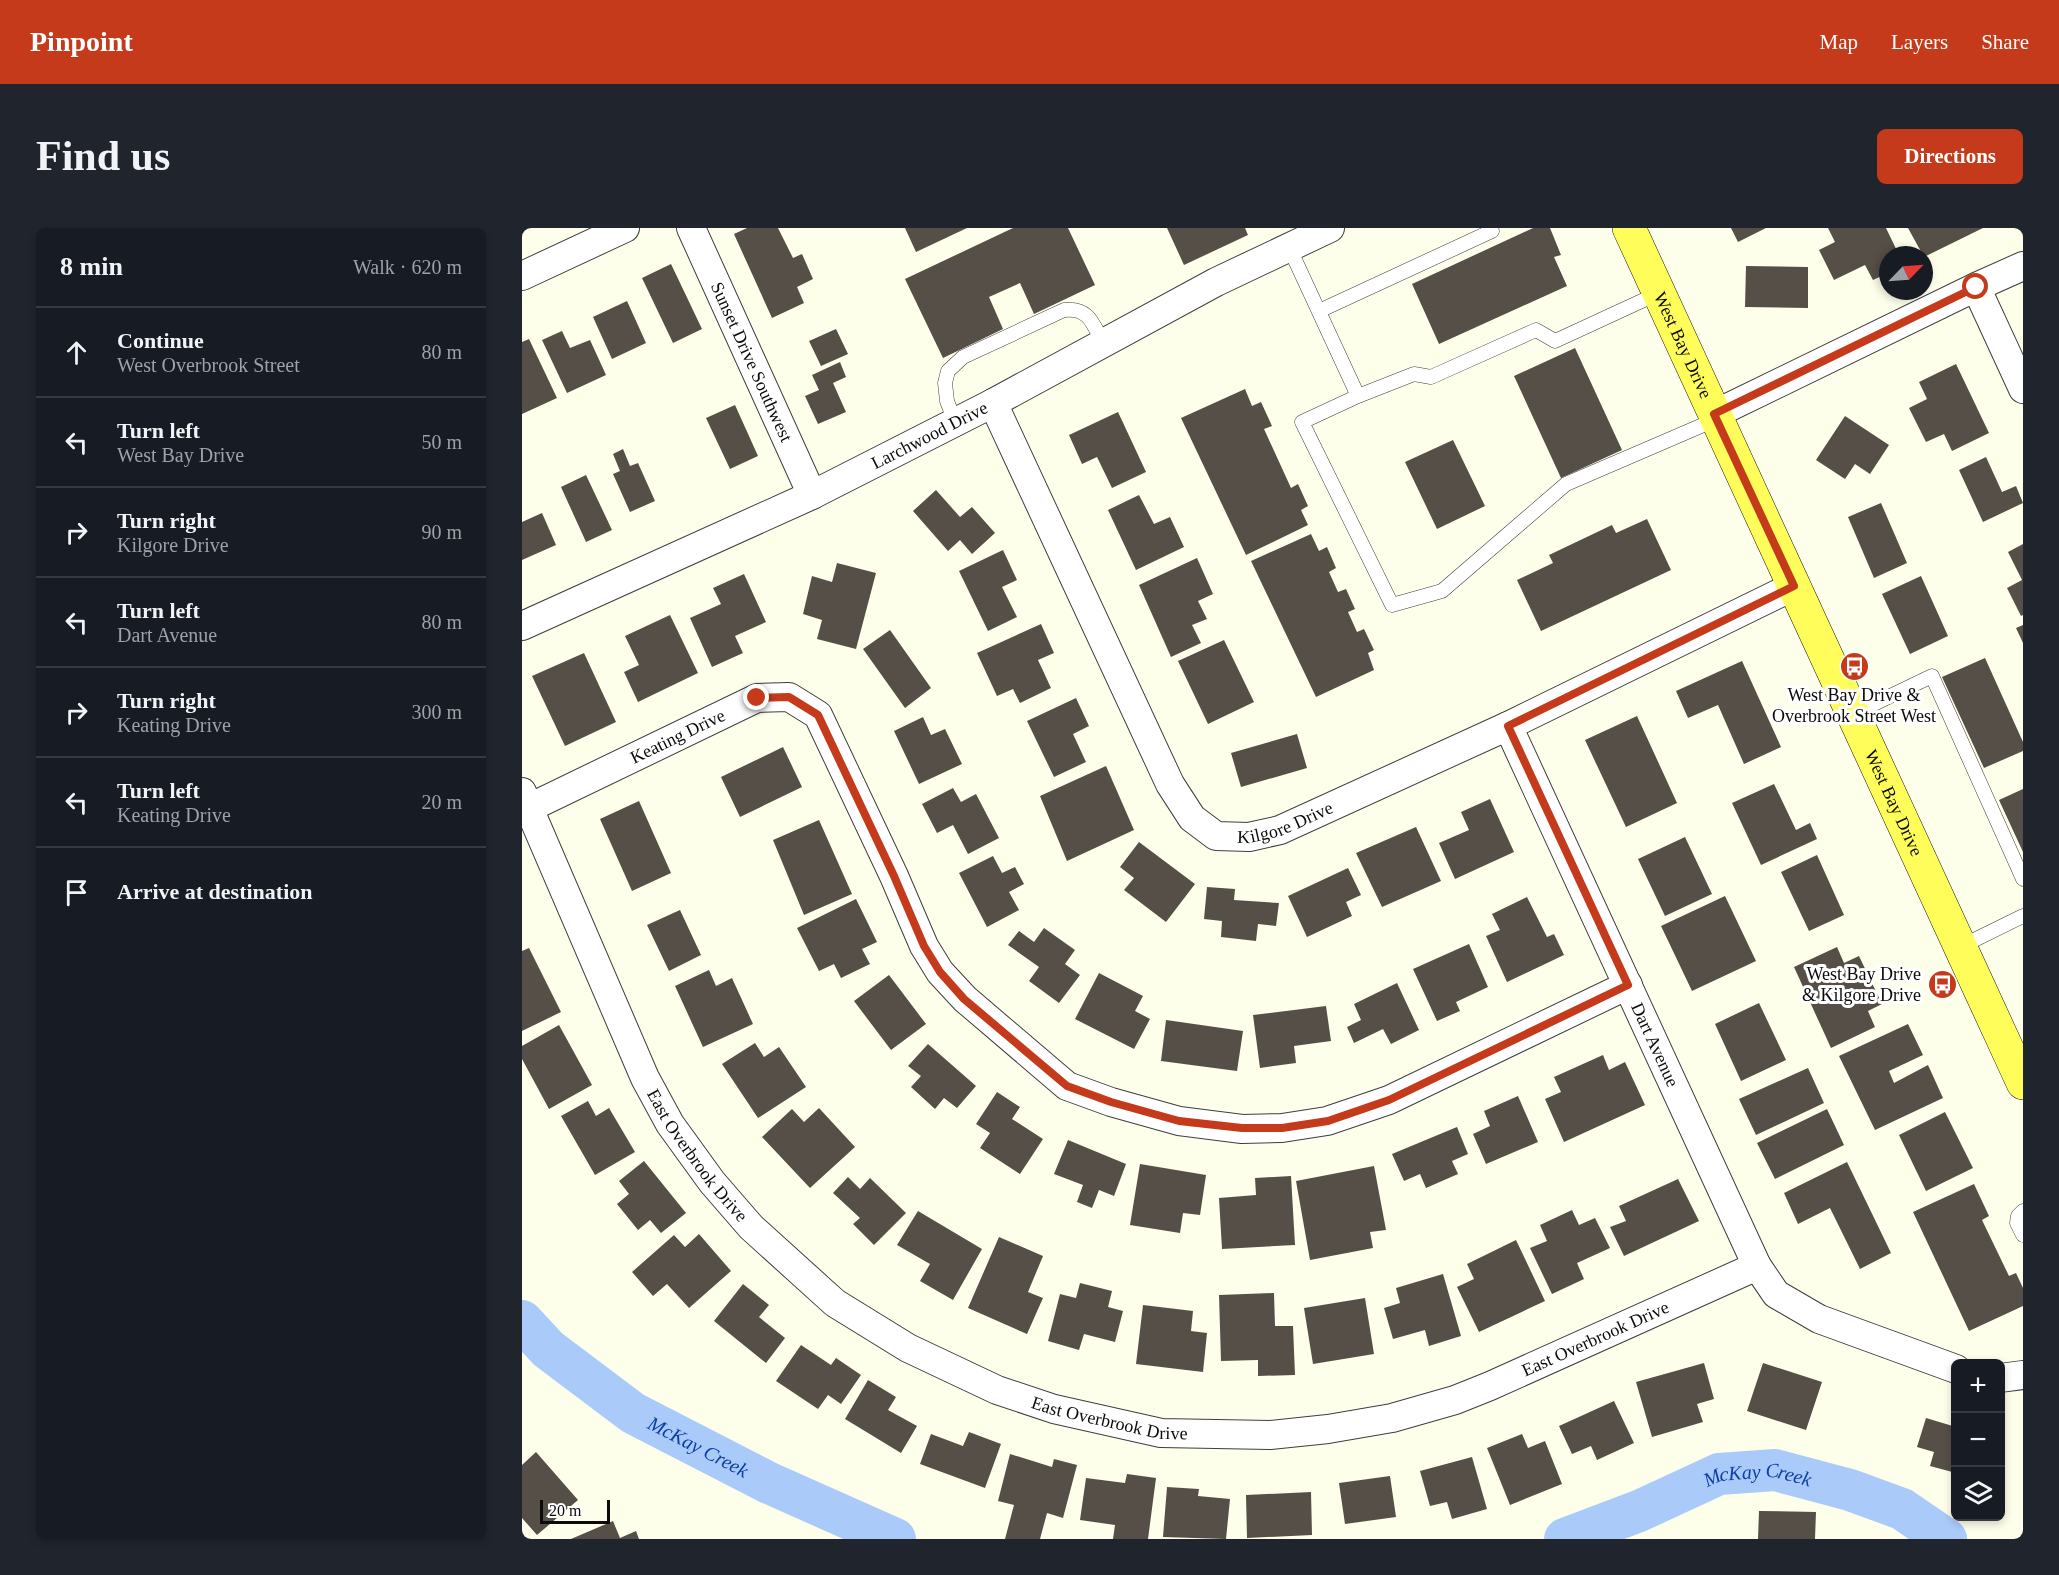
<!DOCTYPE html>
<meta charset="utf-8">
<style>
body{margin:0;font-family:Georgia,serif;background:#20242c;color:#f1f3f6}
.controls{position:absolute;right:18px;bottom:18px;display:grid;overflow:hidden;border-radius:9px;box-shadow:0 3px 9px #0003}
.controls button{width:54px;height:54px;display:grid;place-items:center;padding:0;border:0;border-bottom:2px solid #363941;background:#171b24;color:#f1f3f6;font:30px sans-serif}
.compass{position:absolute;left:1357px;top:18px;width:54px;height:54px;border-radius:50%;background:#171b24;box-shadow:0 3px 9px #0003;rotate:65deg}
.scale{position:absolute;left:18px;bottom:15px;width:70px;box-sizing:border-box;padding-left:6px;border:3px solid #0b0b0b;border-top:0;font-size:16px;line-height:21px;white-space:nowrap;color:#0b0b0b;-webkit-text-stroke:4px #fff;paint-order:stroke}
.stop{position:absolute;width:18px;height:18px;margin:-14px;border:4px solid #c43a1b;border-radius:50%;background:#fff}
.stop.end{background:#c43a1b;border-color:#fff;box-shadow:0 2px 6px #0008}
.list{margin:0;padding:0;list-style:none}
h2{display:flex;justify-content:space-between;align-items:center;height:78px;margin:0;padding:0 24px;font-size:26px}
h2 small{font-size:20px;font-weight:400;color:#9ea1a6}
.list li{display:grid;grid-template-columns:39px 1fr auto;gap:18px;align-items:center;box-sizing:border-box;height:90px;padding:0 24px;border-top:2px solid #363941}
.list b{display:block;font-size:22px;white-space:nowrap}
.list p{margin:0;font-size:20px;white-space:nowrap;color:#9ea1a6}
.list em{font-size:20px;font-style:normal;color:#9ea1a6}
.icon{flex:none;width:33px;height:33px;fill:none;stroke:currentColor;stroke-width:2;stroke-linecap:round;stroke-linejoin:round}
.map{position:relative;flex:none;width:1501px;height:1311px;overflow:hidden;border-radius:9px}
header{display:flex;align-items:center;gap:36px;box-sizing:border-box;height:84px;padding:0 30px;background:#c43a1b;color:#fff}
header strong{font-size:28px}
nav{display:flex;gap:33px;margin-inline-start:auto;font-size:21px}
.intro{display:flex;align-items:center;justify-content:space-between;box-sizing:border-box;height:144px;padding:0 36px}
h1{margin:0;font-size:42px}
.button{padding:15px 27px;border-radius:9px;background:#c43a1b;color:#fff;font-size:21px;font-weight:700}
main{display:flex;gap:36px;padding:0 36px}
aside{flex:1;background:#171b24;border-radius:9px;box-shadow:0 3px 9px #0003}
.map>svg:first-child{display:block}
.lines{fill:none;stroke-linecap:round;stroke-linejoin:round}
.river{stroke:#aacafa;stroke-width:42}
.building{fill:#554f47}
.lane-casing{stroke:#3e3e3e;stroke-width:15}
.street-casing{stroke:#3e3e3e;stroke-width:30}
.primary-casing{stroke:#1c1c1c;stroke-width:34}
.lane{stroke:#fff;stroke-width:14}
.street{stroke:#fff;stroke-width:28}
.primary{stroke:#fffd5a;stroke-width:33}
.route{stroke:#c43a1b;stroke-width:8}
.labels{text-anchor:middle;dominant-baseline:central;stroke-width:6;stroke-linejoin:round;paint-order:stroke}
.street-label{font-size:18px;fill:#0b0b0b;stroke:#fff}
.poi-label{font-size:18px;fill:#0b0b0b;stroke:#fff}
.water-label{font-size:20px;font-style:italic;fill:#0d40a4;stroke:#fff}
</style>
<header>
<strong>Pinpoint</strong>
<nav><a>Map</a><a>Layers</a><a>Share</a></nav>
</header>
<div class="intro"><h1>Find us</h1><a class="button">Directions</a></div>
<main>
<aside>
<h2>8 min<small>Walk · 620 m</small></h2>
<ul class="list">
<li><svg class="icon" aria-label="ahead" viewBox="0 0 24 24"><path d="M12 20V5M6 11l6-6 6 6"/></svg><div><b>Continue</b><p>West Overbrook Street</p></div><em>80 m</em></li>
<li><svg class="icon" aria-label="left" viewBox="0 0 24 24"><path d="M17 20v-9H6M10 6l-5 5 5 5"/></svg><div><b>Turn left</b><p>West Bay Drive</p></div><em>50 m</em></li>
<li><svg class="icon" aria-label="right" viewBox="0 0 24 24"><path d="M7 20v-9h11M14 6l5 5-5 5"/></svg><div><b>Turn right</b><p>Kilgore Drive</p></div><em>90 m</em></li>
<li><svg class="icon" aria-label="left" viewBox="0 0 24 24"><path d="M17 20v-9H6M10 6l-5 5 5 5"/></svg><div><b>Turn left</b><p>Dart Avenue</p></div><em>80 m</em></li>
<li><svg class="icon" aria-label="right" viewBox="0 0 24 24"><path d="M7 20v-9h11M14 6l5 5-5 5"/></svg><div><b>Turn right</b><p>Keating Drive</p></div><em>300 m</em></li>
<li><svg class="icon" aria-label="left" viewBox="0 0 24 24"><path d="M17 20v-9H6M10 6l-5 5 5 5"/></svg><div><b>Turn left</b><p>Keating Drive</p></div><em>20 m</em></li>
<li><svg class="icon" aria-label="arrive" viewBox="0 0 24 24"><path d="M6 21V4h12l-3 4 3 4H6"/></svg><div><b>Arrive at destination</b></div></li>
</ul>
</aside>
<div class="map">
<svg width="1501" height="1311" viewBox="0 0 1501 1311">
<rect width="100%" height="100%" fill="#feffea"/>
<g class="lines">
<g class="river">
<path id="s1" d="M0,1093l26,28 85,64 136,70 126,56"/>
<path id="s2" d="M1043,1311l74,-28 80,-37 56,-4 75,20 52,19 44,30"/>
</g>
</g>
<path class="building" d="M225,0h31l15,30 9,-4 11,25 -16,8 7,16 -32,15 -38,-84z
M383,0h62l-51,24z
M491,0h55l27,57 -61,29 -14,-31 -31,14 14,32 -60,29 -38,-79z
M645,0h78l3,7 -64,30z
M1011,0h17l11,27 -7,2 13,29 -128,58 -27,-60z
M1209,0h35l-28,14z
M1306,0h58l13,27h-11v18l-15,7 -8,-15 -31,15 -15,-30 16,-8z
M1386,0h75l-59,29z
M149,36l31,65 -29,14 -31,-65z
M1224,38l62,1v41l-63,-1z
M105,73l19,42 -34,16 -19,-42z
M314,101l12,25 -27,12 -12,-25z
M40,103l8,17 20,-8 16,35 -39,18 -25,-53z
M7,111l28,59 -35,16v-72z
M1053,120l47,102 -61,28 -47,-102z
M318,134l6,15 -13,6 13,29 -28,12 -13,-28 14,-6 -7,-15z
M1434,136l33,69 -37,18 -8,-17 -18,8 -17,-34 18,-9 -8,-17z
M723,161l7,17 9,-4 11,24 -8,3 27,59 7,-4 10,22 -7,4 7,15 -62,30 -65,-137z
M213,177l23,51 -28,13 -24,-51z
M596,184l28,60 -34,16 -15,-31 -15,7 -13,-29z
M1323,188l44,29 -19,29 -15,-10 -10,15 -29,-19z
M931,212l32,66 -48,23 -32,-67z
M101,221l7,17 8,-3 17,38 -25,11 -17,-38 7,-3 -7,-17z
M1464,229l16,35 14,-6 7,17 -40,19 -24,-52z
M64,247l26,55 -26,12 -25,-55z
M414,262l24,27 12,-10 23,26 -23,21 -12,-14 -12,11 -35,-40z
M617,267l15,29 16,-7 14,30 -48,23 -28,-60z
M1359,275l26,60 -33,15 -26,-61z
M20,285l14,32 -34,15v-38z
M1125,291l24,51 -130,61 -24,-51 36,-17 -4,-8 63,-30 4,8z
M789,306l8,17 8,-4 9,21 -7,4 9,20 8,-3 9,20 -7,3 9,20 7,-3 10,21 -6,3 6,17 -58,27 -65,-136z
M1501,316v71l-2,1 -14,-28 15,-8 -14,-28z
M481,322l14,30 -15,7 15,30 -29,14 -29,-60z
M675,330l16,36 -15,7 9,18 -15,6 9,18 -30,14 -32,-72z
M315,335l39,10 -20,76 -39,-10 5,-19 -19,-6 9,-38 20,6z
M222,346l22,48 -31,14 8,17 -31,14 -22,-49 31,-14 -8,-16z
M1399,348l27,60 -38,18 -28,-60z
M148,387l28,58 -60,29 -14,-30 15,-7 -14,-29z
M519,396l13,29 -16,7 13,28 -31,15 -7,-14 -16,7 -20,-43z
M1501,397v18l-7,-15z
M368,402l41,58 -26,20 -42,-59z
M702,412l30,62 -46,22 -30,-63z
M62,425l32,69 -51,24 -33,-70z
M1463,430l38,84v9l-39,17 -42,-91z
M1220,433l39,86 -37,17 -26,-59 -30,13 -12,-27z
M554,470l13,28 -16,8 13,28 -32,15 -27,-56z
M1115,488l40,87 -51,24 -41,-87z
M401,489l8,18 14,-6 17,35 -43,20 -25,-53z
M775,506l10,34 -66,19 -10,-34z
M261,519l19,40 -62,30 -19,-40z
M584,538l28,64 -67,31 -27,-65z
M1252,556l22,46 14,-7 7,16 -56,26 -29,-62z
M431,560l8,14 15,-8 23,44 -31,16 -15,-29 -16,8 -15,-29z
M1501,561v63l-24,-52z
M968,571l24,53 -59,27 -16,-36 30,-13 -8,-18z
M117,573l32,72 -39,18 -32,-72z
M297,592l33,74 -48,21 -31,-75z
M894,599l25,54 -59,26 -26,-54z
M1163,609l27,57 -47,22 -27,-57z
M617,614l56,42 -29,38 -42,-32 10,-12 -14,-11z
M1295,627l27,60 -35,16 -28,-59z
M471,628l9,17 13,-6 9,17 -15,8 10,18 -32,17 -28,-54z
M826,640l13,27 -15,7 6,14 -45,21 -19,-41z
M685,659l28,2 -1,11 45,3 -3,23 -18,-2 -2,17 -35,-4 1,-16 -18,-2z
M1203,668l31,65 -64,30 -31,-65z
M1005,669l20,40 7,-3 10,21 -57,27 -21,-46 14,-6 -8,-16z
M334,671l21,43 -15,7 8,15 -29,14 -7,-14 -15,7 -22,-43z
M158,682l21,45 -32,16 -22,-46z
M522,700l31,22 -10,14 15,11 -21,28 -30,-22 10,-14 -31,-22 11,-14 15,11z
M947,716l19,43 -32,15 4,9 -23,10 -24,-52z
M1315,719l7,16 15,-7 23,48 -14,7 7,16 -44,21 -37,-81z
M7,720l32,64 -39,19v-80z
M187,742l7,16 16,-8 21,46 -50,23 -28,-61z
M577,745l44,23 -8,15 15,8 -16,30 -59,-30z
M367,747l37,49 -35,26 -37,-49z
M875,755l22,47 -28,14 -8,-15 -29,14 -7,-16 14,-7 -7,-16z
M1237,775l27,57 -45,21 -26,-57z
M804,778l5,35 -37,5 2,17 -36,5 -7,-53z
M644,792l77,11 -6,40 -76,-10z
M1386,796l15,31 -34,16 5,12 34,-18 15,33 -68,32 -36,-74z
M37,797l33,60 -43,24 -27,-50v-13z
M233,815l9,14 15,-10 27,40 -48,31 -36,-54z
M406,816l48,42 -19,22 -13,-10 -9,11 -24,-22 10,-11 -13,-10z
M1081,827l6,15 16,-8 20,43 -81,37 -19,-43 16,-7 -7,-15z
M1286,840l16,35 -68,32 -17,-36z
M475,864l23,15 -8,12 31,20 -23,35 -40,-26 10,-15 -14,-9z
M996,868l20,46 -52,22 -13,-30 17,-8 -6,-15z
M66,873l8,15 13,-8 26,44 -40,23 -34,-59z
M297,880l36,39 -45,41 -48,-51 30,-28 12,13z
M1305,881l17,36 -69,34 -18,-36z
M1423,884l28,56 -47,23 -27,-56z
M935,899l11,27 -16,7 6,13 -32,14 -6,-14 -16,7 -12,-27z
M546,912l58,24 -12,32 -15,-6 -7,18 -15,-6 6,-17 -29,-11z
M122,933l42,52 -25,20 -11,-13 -12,10 -21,-26 12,-10 -10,-13z
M1325,934l44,91 -31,16 -30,-61 -32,16 -14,-31z
M618,936l66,11 -6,40 -17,-2 -3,20 -50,-8z
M852,938l12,64 -16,2 3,16 -63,12 -14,-79z
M769,948l4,69 -73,4 -3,-51 37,-3 -1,-17z
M326,949l12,12 10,-11 36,35 -32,32 -21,-21 7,-6 -27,-25z
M1156,951l21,42 -75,35 -14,-29 16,-6 -7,-15z
M1452,956l15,32 -7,4 27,56 7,-3 7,15v18l-54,25 -56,-119z
M1050,982l7,15 16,-7 15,30 -33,15 7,16 -32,15 -22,-46 17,-7 -7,-16z
M396,983l64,38 -29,51 -33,-19 10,-17 -33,-19z
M177,1006l32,37 -42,37 -22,-24 -14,12 -21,-24 42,-37 11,12z
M477,1009l44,19 -15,36 15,6 -16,36 -59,-26z
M994,1012l29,61 -66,31 -22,-45 17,-8 -7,-15z
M921,1046l18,62 -32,10 -4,-16 -32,9 -9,-31 16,-5 -4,-15z
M558,1055l32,8 -4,16 15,4 -8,31 -31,-8 -5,16 -31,-9 12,-47 16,4z
M221,1056l26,21 -10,12 26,21 -19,25 -52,-42z
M752,1065l1,33h18l2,49 -37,1v-16l-37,1 -2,-66z
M843,1070l9,56 -61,10 -9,-56z
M621,1077l50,6 -2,20 16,2 -4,39 -67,-8z
M279,1117l30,20 5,-7 25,17 -20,29 -13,-9 -10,14 -42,-28z
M1182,1135l10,36 -17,5 6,18 -51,15 -16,-55z
M1241,1135l59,19 -16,48 -59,-19z
M346,1152l28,17 -8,13 29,16 -16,27 -56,-34z
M1092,1173l20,42 -37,17 -6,-14 -19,8 -13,-28z
M1404,1190l30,9v46l-26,-7 4,-14 -17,-5z
M447,1204l32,12 -16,44 -65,-24 11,-30 32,12z
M1000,1206l6,14 17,-7 17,43 -52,21 -23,-57z
M14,1224l42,48 -41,35 -15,-17v-53z
M488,1226l42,13 2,-8 23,6 -14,53 -16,-5 -7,26h-35l9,-34 -16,-4z
M950,1229l15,52 -35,10 -5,-17 -17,4 -10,-35z
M605,1246l29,4 -8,61h-35l2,-14 -35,-5 6,-42 39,5z
M868,1248l6,41 -51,7 -6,-41z
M645,1259l32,2 -1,7 32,3 -4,40 -63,-2z
M789,1264l1,43 -65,3 -1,-43z
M1237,1283l57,1 -1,27h-57z
M91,1293l7,17 16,-7 3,8h-68z"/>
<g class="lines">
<defs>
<path id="lane" d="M767,19l69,149 -56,26 90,183 50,-14 124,-107 151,-65
M797,83l173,-80 -2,-3
M836,168l56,-22 17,3 105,-47 19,11 104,-48
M433,194l-8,-21 -2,-18 3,-12 15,-14 101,-47c25,-3 29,14 39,33
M1331,486l79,-38 91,203
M1438,719l63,-31
M1501,983l-5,5 -1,7 6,12"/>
<g id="street">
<path id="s3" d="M169,0l121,267"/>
<path d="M0,48l103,-48"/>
<path d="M1454,59l47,102"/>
<path id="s4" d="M471,175l177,381 22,34 24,18 33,1 31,-7 228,-104 286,-140"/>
<path d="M1193,186l261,-127 47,-21"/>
<path id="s5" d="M0,398l290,-131 181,-92 223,-121 114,-54"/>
<path id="s6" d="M986,498l249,540 19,28 43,25 137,50"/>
<path id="s7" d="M0,564l123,286 25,46 42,58 39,45 84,76 73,45 89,42 57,19 107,24 109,2 58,-6 64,-11 63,-18 35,-14 267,-120"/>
<path id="s8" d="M7,580l228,-110 32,-1 29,18 76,161 30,70 16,26 25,27 102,87 44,16 68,19 63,8 40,-1 45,-7 62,-21 239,-115"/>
<path d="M1478,1150l23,-3"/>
</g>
<g id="primary">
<path id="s9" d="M1107,0l394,855"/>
</g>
</defs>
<use href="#lane" class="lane-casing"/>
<use href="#street" class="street-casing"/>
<use href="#primary" class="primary-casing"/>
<use href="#lane" class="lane"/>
<use href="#street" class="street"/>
<use href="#primary" class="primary"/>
</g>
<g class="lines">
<path class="route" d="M235,470l32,-1 29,18 76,161 30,70 16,26 24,27 103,87 44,16 68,19 63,7h40l46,-7 61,-21 239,-115 -120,-259 286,-140 -80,-172 262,-127"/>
</g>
<defs>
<symbol id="bus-disc" viewBox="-11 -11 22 22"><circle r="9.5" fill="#c43a1b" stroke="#fff"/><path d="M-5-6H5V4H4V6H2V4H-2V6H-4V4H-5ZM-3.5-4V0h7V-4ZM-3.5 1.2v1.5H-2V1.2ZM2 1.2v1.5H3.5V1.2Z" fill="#fff"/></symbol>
</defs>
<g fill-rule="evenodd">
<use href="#bus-disc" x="1316" y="422" width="33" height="33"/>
<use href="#bus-disc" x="1404" y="740" width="33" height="33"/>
</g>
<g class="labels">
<g class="street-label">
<text stroke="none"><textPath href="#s9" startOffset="129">West Bay Drive</textPath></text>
<text stroke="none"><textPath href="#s3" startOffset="147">Sunset Drive Southwest</textPath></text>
<text stroke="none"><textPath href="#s5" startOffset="450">Larchwood Drive</textPath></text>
<text stroke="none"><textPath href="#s8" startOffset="165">Keating Drive</textPath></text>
<text stroke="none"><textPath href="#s9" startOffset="633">West Bay Drive</textPath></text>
<text stroke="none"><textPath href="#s4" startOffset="562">Kilgore Drive</textPath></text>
<text stroke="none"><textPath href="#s6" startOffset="351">Dart Avenue</textPath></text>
<text stroke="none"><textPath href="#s7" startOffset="405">East Overbrook Drive</textPath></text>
<text stroke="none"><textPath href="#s7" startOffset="1413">East Overbrook Drive</textPath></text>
<text stroke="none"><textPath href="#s7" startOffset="909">East Overbrook Drive</textPath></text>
</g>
<g class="poi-label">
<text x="1332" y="467">West Bay Drive &amp;<tspan x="1332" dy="21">Overbrook Street West</tspan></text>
<text x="1399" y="746" text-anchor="end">West Bay Drive<tspan x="1399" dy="21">&amp; Kilgore Drive</tspan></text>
</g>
<g class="water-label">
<text stroke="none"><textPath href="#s1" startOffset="218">McKay Creek</textPath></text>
<text stroke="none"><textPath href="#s2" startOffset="206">McKay Creek</textPath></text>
</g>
</g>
</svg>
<div class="controls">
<button>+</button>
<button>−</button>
<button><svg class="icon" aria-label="layers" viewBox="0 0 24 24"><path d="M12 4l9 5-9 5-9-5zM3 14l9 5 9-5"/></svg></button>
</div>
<svg class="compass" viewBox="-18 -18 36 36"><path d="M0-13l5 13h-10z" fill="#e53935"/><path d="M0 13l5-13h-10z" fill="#9ea1a6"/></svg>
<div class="scale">20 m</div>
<div class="stop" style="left:1454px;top:59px"></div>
<div class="stop end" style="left:235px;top:470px"></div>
</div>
</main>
